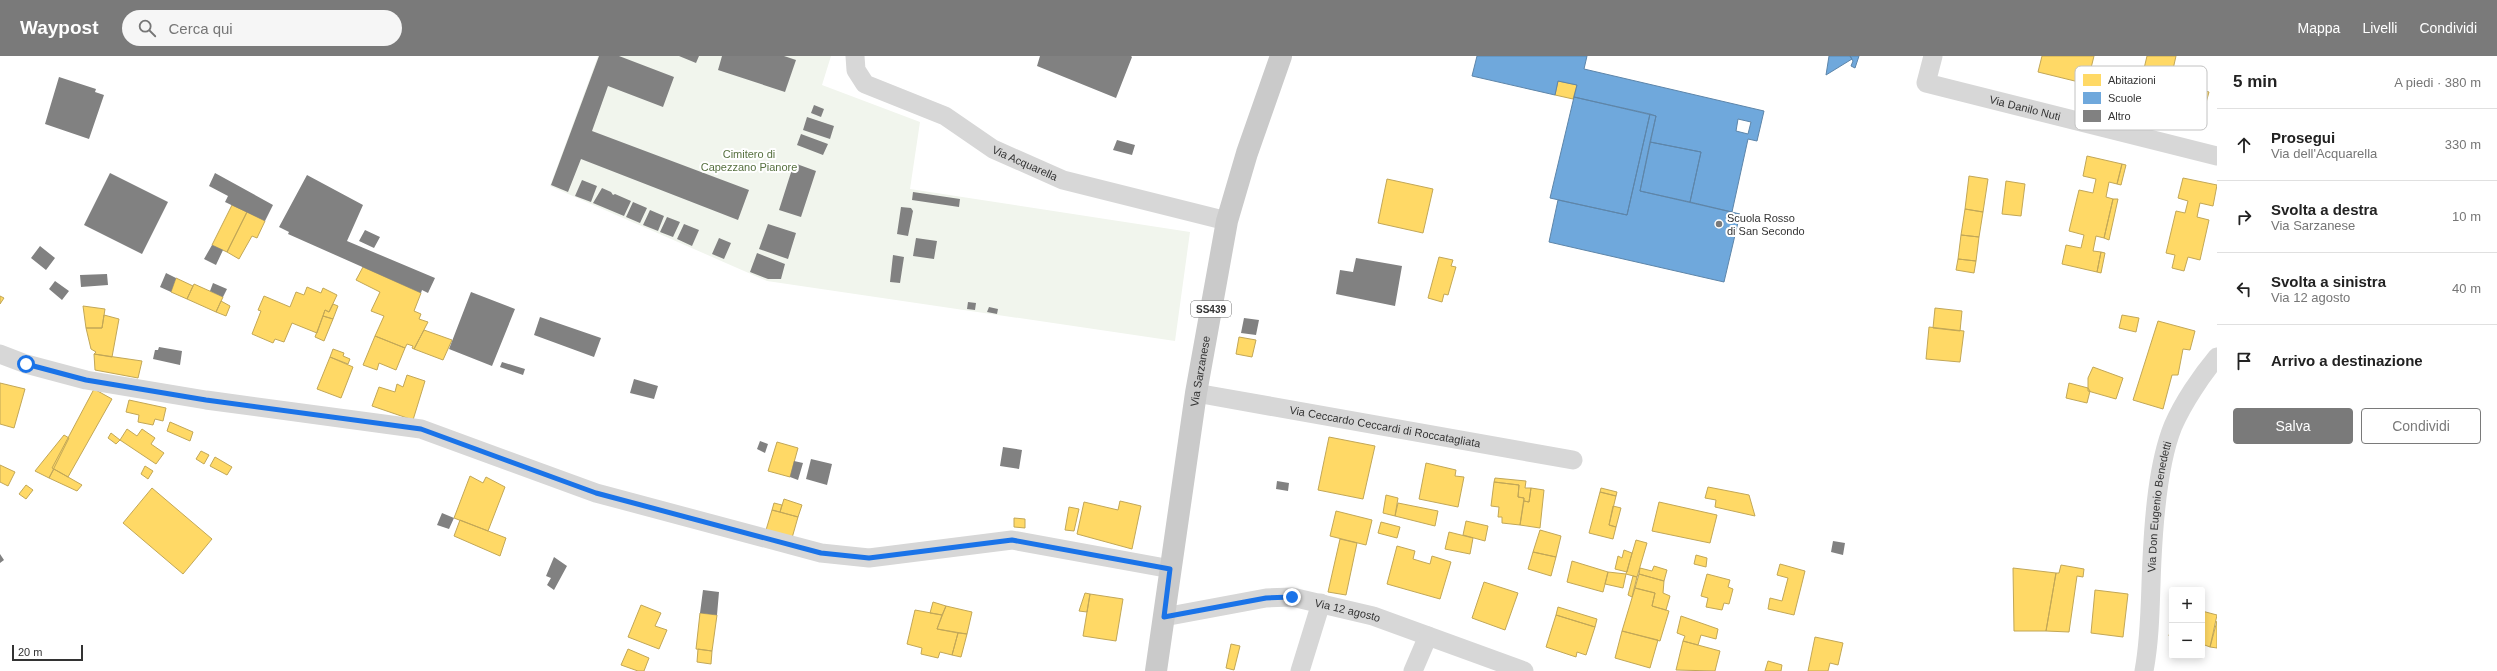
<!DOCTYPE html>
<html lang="it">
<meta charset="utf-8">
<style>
body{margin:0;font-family:Helvetica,sans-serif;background:#f6f6f6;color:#222}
.controls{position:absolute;right:12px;bottom:12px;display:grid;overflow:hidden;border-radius:4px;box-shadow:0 2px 10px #0003}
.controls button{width:36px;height:36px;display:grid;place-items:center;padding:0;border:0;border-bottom:1px solid #e0e0e0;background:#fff;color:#222;font:20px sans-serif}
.scale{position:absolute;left:12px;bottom:10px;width:71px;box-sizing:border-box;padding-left:4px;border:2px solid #333;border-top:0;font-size:11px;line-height:14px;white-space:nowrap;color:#333;-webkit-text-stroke:3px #fff;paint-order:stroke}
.stop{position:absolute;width:12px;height:12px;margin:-9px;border:3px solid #1a73e8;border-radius:50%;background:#fff}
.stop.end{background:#1a73e8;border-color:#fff;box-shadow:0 1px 4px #0008}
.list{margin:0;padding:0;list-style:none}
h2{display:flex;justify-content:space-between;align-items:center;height:52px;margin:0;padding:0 16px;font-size:17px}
h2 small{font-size:13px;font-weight:400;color:#767676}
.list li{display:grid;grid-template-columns:26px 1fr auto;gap:12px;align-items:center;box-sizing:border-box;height:72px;padding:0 16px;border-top:1px solid #e0e0e0}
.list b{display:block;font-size:15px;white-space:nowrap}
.list p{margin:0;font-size:13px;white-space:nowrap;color:#767676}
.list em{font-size:13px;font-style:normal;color:#767676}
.actions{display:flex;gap:8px;padding:12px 16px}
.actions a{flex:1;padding:9px 0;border:1px solid #7a7a7a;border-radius:4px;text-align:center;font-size:14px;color:#7a7a7a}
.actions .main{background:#7a7a7a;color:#fff}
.icon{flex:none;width:22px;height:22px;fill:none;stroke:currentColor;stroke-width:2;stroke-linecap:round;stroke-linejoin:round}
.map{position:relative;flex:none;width:2217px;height:615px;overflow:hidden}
header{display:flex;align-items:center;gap:24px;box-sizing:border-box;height:56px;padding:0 20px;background:#7a7a7a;color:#fff}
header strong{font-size:19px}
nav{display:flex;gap:22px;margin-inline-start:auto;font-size:14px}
.search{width:280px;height:36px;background:#f6f6f6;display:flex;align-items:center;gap:10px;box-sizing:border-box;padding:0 14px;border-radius:22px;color:#767676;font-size:15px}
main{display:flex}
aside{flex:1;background:#fff}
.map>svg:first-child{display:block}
.green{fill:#f1f5ed}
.homes{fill:#ffd966;stroke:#c2a757}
.schools{fill:#6fa8dc;stroke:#5d85a9;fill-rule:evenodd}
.building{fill:#818181}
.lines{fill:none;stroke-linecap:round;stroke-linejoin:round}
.minor{stroke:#d7d7d7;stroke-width:19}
.primary{stroke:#cacaca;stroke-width:22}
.route{stroke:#1a73e8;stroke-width:5}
.poi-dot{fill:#7a7a7a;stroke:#fff;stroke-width:1.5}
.labels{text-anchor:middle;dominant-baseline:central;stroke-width:4;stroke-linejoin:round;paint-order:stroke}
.shield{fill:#fff;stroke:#707070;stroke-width:1}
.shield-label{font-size:10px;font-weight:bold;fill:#333}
.street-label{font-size:11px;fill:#333;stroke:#fff}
.park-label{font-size:11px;fill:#56703f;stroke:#fff}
.poi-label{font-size:11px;fill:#333;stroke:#fff;text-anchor:start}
.key{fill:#fff;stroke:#c2c2c2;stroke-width:1}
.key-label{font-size:11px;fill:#333}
</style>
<header>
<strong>Waypost</strong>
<div class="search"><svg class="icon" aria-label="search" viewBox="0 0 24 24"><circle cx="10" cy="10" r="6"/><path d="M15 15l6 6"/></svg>Cerca qui</div>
<nav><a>Mappa</a><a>Livelli</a><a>Condividi</a></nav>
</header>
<main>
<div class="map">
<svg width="2217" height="615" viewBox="0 0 2217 615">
<rect width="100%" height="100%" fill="#fff"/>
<path class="green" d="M598,0h233l-9,29 98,37 -10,67 280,43 -15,109 -408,-60 -217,-95z"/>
<path class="homes" d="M2042,0h52l-7,28 -49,-12z
M2147,0h29l-11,49 -28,-7z
M1558,25l19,4 -4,14 -18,-4z
M2190,30l19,6 -10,36 -20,-5z
M2087,100l35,8 -5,20 -8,-2 -3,15 7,2 -9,39 -8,-2 -3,15 8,1 -4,20 -35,-8 4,-19 15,3 3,-13 -15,-4 10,-41 14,3 3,-14 -13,-3z
M2122,108l4,1 -5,20 -4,-1z
M1969,120l19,3 -5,33 -18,-3z
M2183,122l34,7 -4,21 -13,-3 -3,14 12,3 -9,40 -12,-3 -4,14 -12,-3 3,-13 -9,-2 10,-42 9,2 3,-12 -10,-3z
M1387,123l46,10 -10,44 -45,-10z
M2006,125l19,3 -4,32 -19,-2z
M2113,143h5l-9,41 -5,-2z
M232,149l15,7 -20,40 -15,-7z
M1965,153l18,3 -4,25 -18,-2z
M247,156l18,9 -8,17 -5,-2 -13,23 -12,-7z
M1961,179l18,2 -3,24 -18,-2z
M2101,196l4,1 -4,20 -4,-1z
M1439,201l14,3 -2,6 5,1 -8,28 -4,-1 -2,8 -14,-4z
M1958,203l18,2 -2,12 -18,-3z
M363,211l58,26 -7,18 7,3 -2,5 9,3 -14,27 -2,-1 1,-2 -6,-2 -2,4 -30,-12 9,-20 -13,-5 9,-19 -24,-12z
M176,222l17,8 -6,13 -16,-7z
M194,228l29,13 -7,15 -29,-13z
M307,231l14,6 2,-5 14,7 -8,17 -4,-2 -8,23 -25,-10 -8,19 -9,-3 -2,4 -21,-9 9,-23 -3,-1 6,-14 26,11 6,-15 8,3z
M0,240l4,2 -4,6z
M221,245l9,5 -4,10 -10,-4z
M333,248l5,2 -5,13 -10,-3 2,-6 4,2z
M83,250l22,3 -3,19h-16z
M1935,252l27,3 -2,20 -27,-3z
M104,259l15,4 -7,38 -18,-3 2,-2 -5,-3 -5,-21h16z
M2122,259l17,3 -3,14 -17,-4z
M323,260l10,3 -9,22 -9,-4z
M2158,265l37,10 -5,19 -7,-1 -5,26h-6l-9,34 -30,-9z
M1929,271l35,4 -4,31 -34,-3z
M424,274l28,10 -9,20 -29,-11z
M375,280l30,12 -9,22 -17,-7 -2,7 -14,-5z
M1239,281l17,3 -4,17 -16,-3z
M333,293l11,4 -1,3 7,3 -2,5 -18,-7z
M94,298l48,7 -4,17 -43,-8z
M330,301l23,10 -12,31 -24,-9z
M2093,311l30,11 -7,21 -28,-8v-13z
M407,319l18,6 -12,39 -41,-14 7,-19 16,5 2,-8 6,3z
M0,327l25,6 -11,39 -14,-4z
M2069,327l19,5 2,3 -3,12 -21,-5z
M94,333l18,10 -44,78 -16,-9z
M129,344l37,8 -3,13 -8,-2 -2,6 -15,-3 1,-7 -13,-3z
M170,366l23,10 -3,9 -23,-10z
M127,373l10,7 5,-7 13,9 -4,6 13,9 -8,11 -36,-24z
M111,377l9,7 -4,4 -8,-6z
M64,379l5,3 -20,40 -14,-7z
M1329,381l46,9 -12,53 -45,-9z
M777,386l21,6 -8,29 -22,-6z
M201,395l8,4 -5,9 -8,-5z
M215,401l17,10 -5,8 -17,-9z
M1426,407l30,7 -1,6 9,1 -6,30 -39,-8z
M0,409l15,7 -7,14 -8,-4z
M145,410l8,5 -5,8 -7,-5z
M54,413l28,16 -5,6 -28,-13z
M470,420l13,7 3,-6 19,10 -17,44 -34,-13z
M1495,422l31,3 -1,7h6l-2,14 -5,-1v-3l-6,-1 1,-12 -25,-3z
M1494,426l25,3 -1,12 6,1 -4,27 -18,-2v-6h-4l1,-10 -8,-1z
M26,429l7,5 -7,9 -7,-5z
M1708,431l41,8 6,21 -40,-9 1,-7 -11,-2z
M152,432l60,51 -29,35 -60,-51z
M1531,432l13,2 -4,38 -20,-3 4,-24 5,1z
M1601,432l16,4 -1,4 -16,-4z
M1600,436l16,4 -7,29 7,2 -3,12 -24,-6z
M1386,439l12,3 -3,18 -12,-3z
M784,443l18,6 -4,12 -18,-5z
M1120,445l21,5 -9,43 -55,-15 7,-32 34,8z
M1659,446l58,13 -7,28 -58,-12z
M774,447l8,2 -2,7 -8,-2z
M1398,447l40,8 -3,15 -40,-10z
M1613,450l8,2 -5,19 -7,-2z
M1069,451l10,2 -5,22 -9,-1z
M772,454l26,7 -6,21 -26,-8z
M1336,455l36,9 -6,25 -36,-9z
M1014,462l11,1v9l-11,-1z
M460,464l46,18 -6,18 -46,-20z
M1466,465l22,5 -3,15 -22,-6z
M1381,466l19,5 -3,11 -19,-5z
M1540,474l21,6 -5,21 -23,-5z
M1449,476l24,6 -3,16 -25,-5z
M1340,483l17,4 -11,52 -18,-3z
M1636,484l11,3 -10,34 -11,-3z
M1397,490l18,5 -2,8 10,3 7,2 2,-8 19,6 -11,37 -53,-15z
M1624,494l8,3 -5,19 -12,-3 3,-13 4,2z
M1533,496l23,5 -5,19 -23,-7z
M1696,499l11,3 -1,9 -12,-3z
M1572,505l36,11 -5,20 -36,-10z
M1780,508l25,7 -11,44 -26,-6 2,-11 12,3 6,-23 -11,-3z
M2061,509l23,4 -1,8 -6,-1 -8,56 -23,-1 10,-58h3z
M1654,510l13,4 -3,11 -25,-7 1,-6 12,3z
M2013,512l43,5 -10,58h-32z
M1608,516l18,2 -3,14 -18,-4z
M1639,518l25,7 -1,12 7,3 -4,14 -14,-4 3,-13 -20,-5z
M1707,518l23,6 -2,7 5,2 -4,15 -5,-1 -2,7 -16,-3 2,-9 -7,-2z
M1633,520l4,1 -5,20 -4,-2z
M1484,526l34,11 -13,37 -33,-12z
M1635,532l20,5 -3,13 17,5 -9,30 -38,-10z
M2095,534l33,4 -5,43 -32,-4z
M1085,537l5,1 -3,18 -8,-1z
M1090,538l33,5 -7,42 -33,-5z
M933,546l13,4 -4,9 -12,-2z
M641,549l20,8 -6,13 12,4 -8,19 -31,-12z
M946,550l26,6 -5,22 -30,-5z
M1558,551l39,12 -2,8 -39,-12z
M915,554l27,5 -5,14 21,4 -6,22 -12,-3 -2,6 -17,-4 1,-6 -15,-4z
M2202,555l15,4 -7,32 -8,-3z
M700,557l17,2 -5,36 -16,-2z
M1556,559l39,12 -9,28 -9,-3 -1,5 -30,-10z
M1681,560l37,13 -2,10 -15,-4 -3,10 -15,-4 2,-5 -8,-3z
M2217,565v27l-7,-1z
M2172,567v13h-3z
M1622,575l36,9 -8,28 -35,-10z
M958,577l9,1 -6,23 -9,-2z
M1815,581l28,6 -5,22 -8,-2 -2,8h-20z
M1683,585l37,10 -5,20 -39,-1z
M1231,588l9,2 -6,24 -8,-2z
M628,593l21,9 -5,13h-6l-17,-6z
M698,593l14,2 -1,13 -14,-2z
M1768,605l14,4 -1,6h-16z"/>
<path class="schools" d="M1477,0h110l-3,13 180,42 -7,30 -9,-2 -16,73 -42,-10 11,-50 -51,-10 6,-26 -82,-19 3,-12 -19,-4 -3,14 -83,-19zM1738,63l13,3 -3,12 -12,-3z
M1829,0h21l2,3 -26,16z
M1850,0h9l-4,12 -4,-2 2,-5z
M1574,41l76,17 -23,101 -77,-17z
M1650,58l6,2 -16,75 100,23 -16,68 -175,-40 9,-42 69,15z
M1650,86l51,10 -11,50 -50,-11z"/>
<path class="building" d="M599,0h20l55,21 -11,30 -55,-21 -16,45 157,59 -11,30 -157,-61 -13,33 -17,-7z
M679,0h20l-3,7z
M722,0h62l12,4 -11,32 -67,-22z
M1040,0h91l1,1 -16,41 -79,-32z
M59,21l37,12 -1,3 9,3 -15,44 -44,-15z
M814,49l10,4 -3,8 -10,-4z
M807,61l27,9 -4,13 -27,-9z
M801,78l27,10 -5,11 -26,-10z
M1117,84l18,5 -3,10 -19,-5z
M794,107l22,8 -15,46 -22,-7z
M110,117l58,29 -26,52 -58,-29z
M215,117l58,32 -8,16 -40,-19 3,-6 -19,-10z
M307,119l56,30 -16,36 88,37 -7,15 -6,-3 -1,3 -133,-59 1,-2 -10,-5z
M582,124l15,6 -6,16 -16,-6z
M602,132l9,4 2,3 2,-1 16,7 -7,15 -31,-13z
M913,136l47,7 -1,8 -47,-7z
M633,146l14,6 -7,15 -14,-6z
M901,151l10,1 2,3 -5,25 -11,-2z
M650,154l14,6 -6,15 -15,-6z
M667,161l13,5 -7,15 -13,-5z
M684,168l15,6 -7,16 -15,-7z
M768,168l28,9 -8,26 -29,-10z
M365,174l15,7 -6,11 -15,-7z
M719,182l12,5 -7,16 -12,-5z
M916,182l21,3 -3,18 -21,-3z
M212,189l11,5 -7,15 -12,-6z
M40,190l15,12 -9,12 -15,-12z
M757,197l28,11 -4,15h-13l-18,-7z
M893,199l11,2 -4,26 -10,-1z
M1356,202l46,8 -7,40 -59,-12 4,-24 13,2z
M166,217l10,5 -5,14 -11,-5z
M107,218l1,11 -27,2 -1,-12z
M55,225l14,10 -7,9 -13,-11z
M213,227l14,6 -4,8 -13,-6z
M471,236l44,17 -23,57 -43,-17z
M968,246l8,1 -1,7 -8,-1z
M989,251l9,2 -1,5 -10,-2z
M540,261l61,21 -7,19 -60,-22z
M1244,262l15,2 -3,15 -15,-2z
M159,291l23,4 -2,14 -27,-6 2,-9h3z
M502,306l23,7 -2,6 -23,-8z
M634,323l24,7 -4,13 -24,-6z
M760,385l8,3 -3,9 -8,-4z
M1003,391l19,3 -3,19 -19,-3z
M811,403l21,5 -5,21 -21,-6z
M794,405l9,2 -5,17 -8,-3z
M1277,425l12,2 -1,8 -12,-2z
M442,457l12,5 -5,11 -12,-4z
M1833,485l12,2 -2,12 -12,-3z
M0,498l4,6 -4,3z
M554,501l13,9 -13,24 -7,-5 4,-7 -5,-2z
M703,534l16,2 -2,23 -17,-2z"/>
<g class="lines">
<g class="minor">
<path id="s1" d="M855,0l1,14 9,14 80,32 48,33 70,31 164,41"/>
<path id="s2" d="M1933,0l-7,27 291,73"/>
<path d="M0,298l26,10 60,16 120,20 215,29 175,64 225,60 48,5 143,-18 159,29"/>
<path id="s3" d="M1196,337l377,67"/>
<path id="s4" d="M1164,561l102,-19 26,-1 81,19 151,55"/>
<path d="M1300,615l21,-68"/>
<path d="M1413,615l15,-35"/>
<path id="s5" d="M2144,615c7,-37 6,-75 8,-112 2,-41 6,-96 21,-133 10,-23 28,-50 44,-69"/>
</g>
<path class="primary" id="s6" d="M1156,615l40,-278 31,-172 20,-68 34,-97"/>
</g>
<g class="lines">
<path class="route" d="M26,308l60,16 120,20 215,29 175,64 225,60 48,5 143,-18 158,29 -6,48 102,-19 26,-1"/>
</g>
<circle class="poi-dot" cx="1719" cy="168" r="4"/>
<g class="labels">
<rect class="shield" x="1191" y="245" width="40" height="16" rx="3"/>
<g class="shield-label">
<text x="1211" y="253">SS439</text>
</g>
<g class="street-label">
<text stroke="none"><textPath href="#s2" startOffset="130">Via Danilo Nuti</textPath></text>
<text stroke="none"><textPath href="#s1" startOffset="210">Via Acquarella</textPath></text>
<text stroke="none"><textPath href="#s6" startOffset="303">Via Sarzanese</textPath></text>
<text stroke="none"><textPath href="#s3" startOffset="192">Via Ceccardo Ceccardi di Roccatagliata</textPath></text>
<text stroke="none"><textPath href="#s5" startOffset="165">Via Don Eugenio Benedetti</textPath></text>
<text stroke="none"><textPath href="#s4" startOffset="187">Via 12 agosto</textPath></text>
</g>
<g class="park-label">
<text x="749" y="98">Cimitero di<tspan x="749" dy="13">Capezzano Pianore</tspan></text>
</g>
<g class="poi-label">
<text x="1727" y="162">Scuola Rosso<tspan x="1727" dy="13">di San Secondo</tspan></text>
</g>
</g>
<rect x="2075" y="10" width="132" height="64" rx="6" class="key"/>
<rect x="2083" y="18" width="18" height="12" fill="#ffd966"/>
<rect x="2083" y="36" width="18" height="12" fill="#6fa8dc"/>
<rect x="2083" y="54" width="18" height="12" fill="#818181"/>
<g class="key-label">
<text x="2108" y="28">Abitazioni</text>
<text x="2108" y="46">Scuole</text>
<text x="2108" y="64">Altro</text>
</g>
</svg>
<div class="controls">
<button>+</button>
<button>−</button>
</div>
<div class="scale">20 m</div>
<div class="stop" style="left:26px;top:308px"></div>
<div class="stop end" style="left:1292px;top:541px"></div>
</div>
<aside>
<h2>5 min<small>A piedi · 380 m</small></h2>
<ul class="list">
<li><svg class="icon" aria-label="ahead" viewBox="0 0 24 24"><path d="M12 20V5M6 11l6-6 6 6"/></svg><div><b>Prosegui</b><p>Via dell'Acquarella</p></div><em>330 m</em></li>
<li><svg class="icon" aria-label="right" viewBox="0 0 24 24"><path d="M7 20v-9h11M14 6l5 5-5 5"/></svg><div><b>Svolta a destra</b><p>Via Sarzanese</p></div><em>10 m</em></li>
<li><svg class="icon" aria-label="left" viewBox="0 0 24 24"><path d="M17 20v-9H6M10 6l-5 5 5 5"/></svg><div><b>Svolta a sinistra</b><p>Via 12 agosto</p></div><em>40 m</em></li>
<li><svg class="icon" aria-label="arrive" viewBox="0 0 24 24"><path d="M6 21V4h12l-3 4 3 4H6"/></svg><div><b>Arrivo a destinazione</b></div></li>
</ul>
<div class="actions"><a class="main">Salva</a><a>Condividi</a></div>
</aside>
</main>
